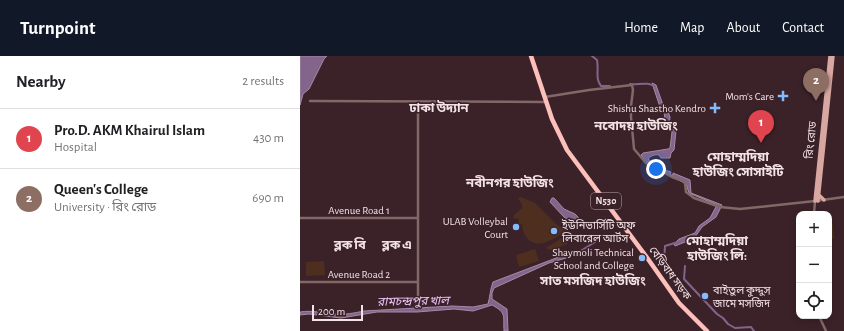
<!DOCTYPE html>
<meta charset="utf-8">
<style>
body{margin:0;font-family:"Alegreya Sans","Noto Sans Bengali",sans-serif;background:#f2f2f2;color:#202124}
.controls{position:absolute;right:12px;bottom:12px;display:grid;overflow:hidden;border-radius:8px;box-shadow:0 2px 6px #0003}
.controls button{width:36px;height:36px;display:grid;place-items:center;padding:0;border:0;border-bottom:1px solid #e0e0e0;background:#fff;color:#202124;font:20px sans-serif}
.scale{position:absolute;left:12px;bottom:10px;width:51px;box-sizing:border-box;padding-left:4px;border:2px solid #f3e2e6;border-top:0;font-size:11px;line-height:14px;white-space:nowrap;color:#f3e2e6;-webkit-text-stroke:3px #3b2229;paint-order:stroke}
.you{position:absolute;left:356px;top:113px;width:14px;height:14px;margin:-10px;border:3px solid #fff;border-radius:50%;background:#1a73e8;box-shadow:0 0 0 6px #1a73e833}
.badge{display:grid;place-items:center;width:26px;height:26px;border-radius:50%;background:#111827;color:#fff;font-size:13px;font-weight:700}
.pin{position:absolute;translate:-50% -33px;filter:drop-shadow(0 1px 2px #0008)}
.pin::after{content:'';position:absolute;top:21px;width:14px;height:12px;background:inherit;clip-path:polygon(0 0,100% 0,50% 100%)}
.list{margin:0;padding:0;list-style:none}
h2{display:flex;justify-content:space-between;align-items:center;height:52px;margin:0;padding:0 16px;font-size:17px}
h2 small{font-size:13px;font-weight:400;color:#757577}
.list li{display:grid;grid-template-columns:26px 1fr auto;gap:12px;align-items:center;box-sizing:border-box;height:60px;padding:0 16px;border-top:1px solid #e0e0e0}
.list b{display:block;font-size:15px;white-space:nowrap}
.list p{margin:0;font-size:13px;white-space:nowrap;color:#757577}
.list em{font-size:13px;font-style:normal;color:#757577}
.icon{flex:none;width:22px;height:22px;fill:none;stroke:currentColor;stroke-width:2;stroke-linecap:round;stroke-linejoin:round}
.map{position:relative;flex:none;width:544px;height:275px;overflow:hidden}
header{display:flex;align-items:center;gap:24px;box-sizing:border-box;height:56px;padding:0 20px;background:#111827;color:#fff}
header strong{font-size:19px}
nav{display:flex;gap:22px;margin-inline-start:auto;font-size:14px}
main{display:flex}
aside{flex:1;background:#fff}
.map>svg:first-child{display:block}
.green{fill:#4d2e1f}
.water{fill:#83648b;stroke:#a58aa6}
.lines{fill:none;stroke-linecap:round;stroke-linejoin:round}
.canal{stroke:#83648b;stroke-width:2}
.minor{stroke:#826967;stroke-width:2.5}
.major{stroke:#d9a7a2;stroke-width:3.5}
.highway{stroke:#fcbfba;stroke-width:4.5}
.poi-dot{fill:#85bbfb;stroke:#3b2229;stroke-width:1.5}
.labels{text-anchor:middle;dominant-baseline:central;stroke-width:3;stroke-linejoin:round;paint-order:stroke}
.shield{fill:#3b2229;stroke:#bca8ad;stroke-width:1}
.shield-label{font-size:10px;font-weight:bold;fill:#f3e2e6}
.poi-label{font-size:11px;fill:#f3e2e6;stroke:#3b2229;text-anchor:end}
.street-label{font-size:11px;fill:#f3e2e6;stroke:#3b2229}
.water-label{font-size:12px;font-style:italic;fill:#ecc5f7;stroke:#3b2229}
.quarter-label{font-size:13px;font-weight:bold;fill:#f3e2e6;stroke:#3b2229}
</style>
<header>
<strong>Turnpoint</strong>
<nav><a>Home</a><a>Map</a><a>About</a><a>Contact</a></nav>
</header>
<main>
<aside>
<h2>Nearby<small>2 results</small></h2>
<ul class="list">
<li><span class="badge" style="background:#e0444e">1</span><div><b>Pro.D. AKM Khairul Islam</b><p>Hospital</p></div><em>430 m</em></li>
<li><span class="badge" style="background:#8d6e63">2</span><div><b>Queen's College</b><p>University · রিং রোড</p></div><em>690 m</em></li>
</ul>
</aside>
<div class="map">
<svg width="544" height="275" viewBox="0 0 544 275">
<rect width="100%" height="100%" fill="#3b2229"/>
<path class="green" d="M221,141l14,6 21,21 10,7c-7,4 -13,9 -20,11 -13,6 -24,-5 -24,-18l-4,2v5h-4v-8l5,-1 -1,-3 -5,-1 1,-3 8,-7v-3l-4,-7z
M533,168l1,15h-5v-14z
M267,179v9l-16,6 -4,-1v-2z
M235,193l4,12 -20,6 -3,-12z
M24,205l1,14 -19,1v-14z"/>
<path class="water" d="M0,0h27l-3,3 -15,30 -6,5 -3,11z
M352,27l4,2 7,20 3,1 4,11 -1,10 7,4 -2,19 -3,3 -1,5h-9l-2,-3c-4,-1 -9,1 -11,4l8,6 7,2 -1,2 9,3 -1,3h3v-2l17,7 1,13 31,12 -6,12 -14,10 -9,13 -8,2 -10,4 -1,-2 5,-5 16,-6 4,-7 11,-8 7,-13 -28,-12 -3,-9 -41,-23 -4,-6 2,-2 25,-4 2,-1 2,-16 -7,-7 -1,-17 -4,-1z
M252,142h2l10,11 11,5 4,4v5l-5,1 -10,-7 -14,-15z
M272,196l4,2 -10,4 -17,5 -55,25 -2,5v6l15,10 1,22h-4c-1,-15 3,-18 -12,-26l-19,6 -19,-2 -37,3h-40l-36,6 -32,-4 -9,1v-3c12,-2 23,1 35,2 10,1 19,-1 29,-3l88,-5 21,1 15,-3c2,-7 2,-14 5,-22z"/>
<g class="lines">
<path class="canal" d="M292,0l5,4c2,10 -2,19 4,26h9
M330,28c8,1 19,-3 25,3
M274,199l21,-13
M364,205l1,-15 13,-4
M385,210l-1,13 33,35 6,4 5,6 7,4 16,-1 3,4"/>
<path class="minor" d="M245,41l44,-7 43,-5 1,5 -2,16v11l3,32 12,14 26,14 11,4 2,2 1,9 8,6 26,9 20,2 75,-8 29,-4
M10,45l236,1
M118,46v202
M514,158l1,-13
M0,162h118
M0,226h118
M519,260l7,15"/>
<path class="major" d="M519,139l5,5
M515,145l15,-145
M518,145l15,-145"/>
<path class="highway" d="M231,0l21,63 15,31 81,109 31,44 28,28"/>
</g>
<g class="poi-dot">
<path d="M481 34h4v4h4v4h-4v4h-4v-4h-4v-4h4z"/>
<path d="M413 46h4v4h4v4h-4v4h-4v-4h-4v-4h4z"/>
<circle cx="216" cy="171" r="4"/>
<circle cx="254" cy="175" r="4"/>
<circle cx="342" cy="202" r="4"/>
<circle cx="405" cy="240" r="4"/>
</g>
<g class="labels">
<rect class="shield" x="291" y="137" width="30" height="16" rx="3"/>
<g class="shield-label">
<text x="306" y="145">N530</text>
</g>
<g class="poi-label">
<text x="474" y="40">Mom's Care</text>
<text x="406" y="52">Shishu Shastho Kendro</text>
<text x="208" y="165">ULAB Volleybal<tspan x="208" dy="13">Court</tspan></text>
<text x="262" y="169" text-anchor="start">ইউনিভার্সিটি অফ<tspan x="262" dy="13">লিবারেল আর্টস</tspan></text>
<text x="334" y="196">Shaymoli Technical<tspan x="334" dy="13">School and College</tspan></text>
<text x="413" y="234" text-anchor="start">বাইতুল কুদ্দুস<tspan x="413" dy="13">জামে মসজিদ</tspan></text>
</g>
<g class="street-label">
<text transform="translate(511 84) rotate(-84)">রিং রোড</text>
<text x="59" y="154">Avenue Road 1</text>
<text transform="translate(370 217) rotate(54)">বেড়িবাধ সড়ক</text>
<text x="59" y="218">Avenue Road 2</text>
</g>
<g class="water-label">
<text transform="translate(113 245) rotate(-1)">রামচন্দ্রপুর খাল</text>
</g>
<g class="quarter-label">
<text x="139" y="52">ঢাকা উদ্যান</text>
<text x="336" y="70">নবোদয় হাউজিং</text>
<text x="438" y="101">মোহাম্মদিয়া<tspan x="438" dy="15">হাউজিং সোসাইটি</tspan></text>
<text x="210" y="127">নবীনগর হাউজিং</text>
<text x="417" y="185">মোহাম্মদিয়া<tspan x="417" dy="15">হাউজিং লি:</tspan></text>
<text x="50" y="189">ব্লক বি</text>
<text x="97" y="189">ব্লক এ</text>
<text x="293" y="225">সাত মসজিদ হাউজিং</text>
</g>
</g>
</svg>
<div class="controls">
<button>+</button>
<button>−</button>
<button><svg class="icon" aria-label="locate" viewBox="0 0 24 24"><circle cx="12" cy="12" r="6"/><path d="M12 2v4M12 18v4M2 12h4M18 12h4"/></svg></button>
</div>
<div class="scale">200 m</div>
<div class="you"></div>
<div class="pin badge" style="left:461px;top:87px;background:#e0444e">1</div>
<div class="pin badge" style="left:516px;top:45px;background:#8d6e63">2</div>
</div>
</main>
